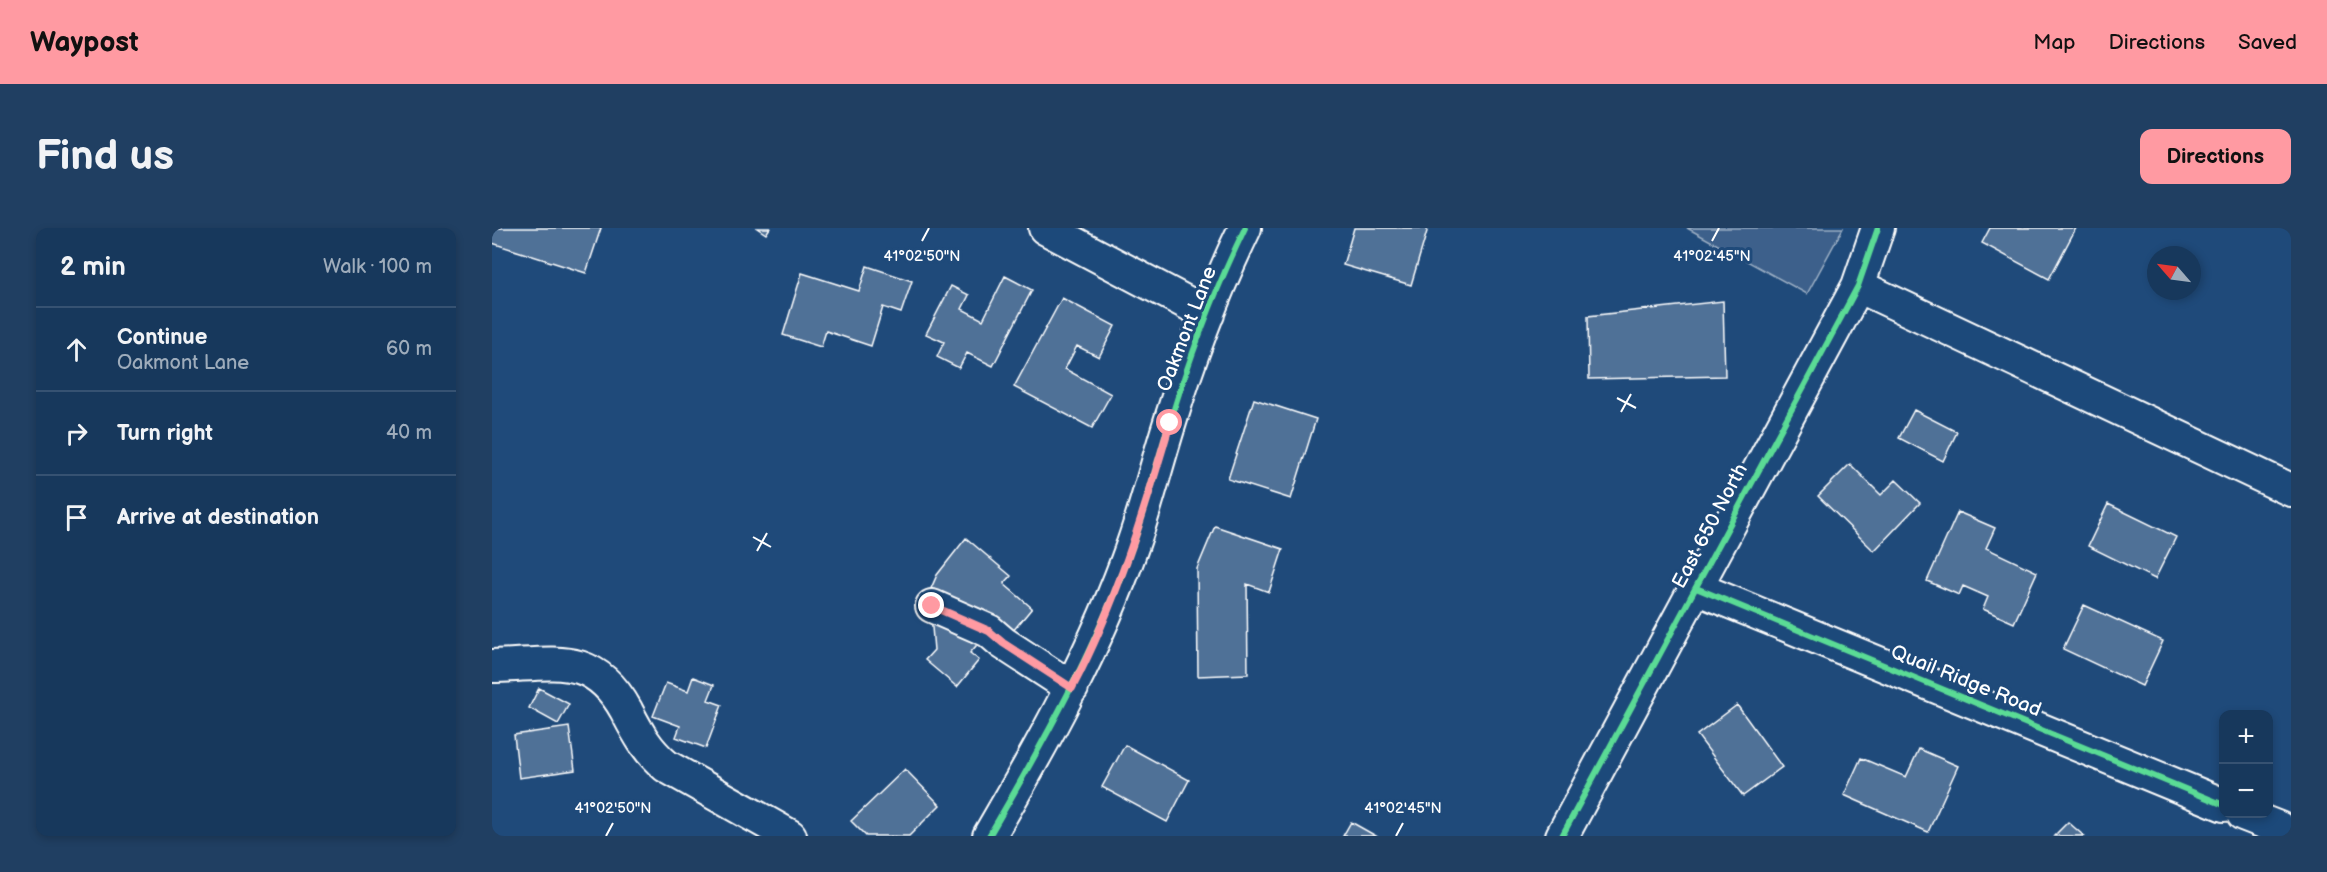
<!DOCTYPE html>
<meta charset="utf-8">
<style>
body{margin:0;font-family:"Balsamiq Sans",sans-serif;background:#203f62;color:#f1f3f6}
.controls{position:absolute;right:18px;bottom:18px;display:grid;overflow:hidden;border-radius:12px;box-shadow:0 3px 9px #0003}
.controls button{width:54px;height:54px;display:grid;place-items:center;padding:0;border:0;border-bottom:2px solid #365272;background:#17385c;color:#f1f3f6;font:30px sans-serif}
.compass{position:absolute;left:1655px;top:18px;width:54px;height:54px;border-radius:50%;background:#17385c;box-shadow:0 3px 9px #0003;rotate:298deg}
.stop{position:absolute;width:18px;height:18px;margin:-14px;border:4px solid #ff9aa2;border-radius:50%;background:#fff}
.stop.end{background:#ff9aa2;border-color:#fff;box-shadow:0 2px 6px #0008}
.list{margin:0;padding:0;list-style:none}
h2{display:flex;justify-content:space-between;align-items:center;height:78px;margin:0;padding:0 24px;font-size:26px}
h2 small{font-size:20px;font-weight:400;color:#9eacbb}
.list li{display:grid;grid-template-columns:39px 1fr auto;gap:18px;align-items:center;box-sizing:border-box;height:84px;padding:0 24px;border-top:2px solid #365272}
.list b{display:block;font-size:22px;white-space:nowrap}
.list p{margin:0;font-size:20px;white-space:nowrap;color:#9eacbb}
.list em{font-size:20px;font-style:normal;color:#9eacbb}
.icon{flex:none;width:33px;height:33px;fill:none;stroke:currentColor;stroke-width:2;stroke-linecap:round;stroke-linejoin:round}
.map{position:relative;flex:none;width:1799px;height:608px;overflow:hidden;border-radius:12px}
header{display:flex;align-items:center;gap:36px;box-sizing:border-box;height:84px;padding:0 30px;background:#ff9aa2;color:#111}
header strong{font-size:28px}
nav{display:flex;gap:33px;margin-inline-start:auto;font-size:21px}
.intro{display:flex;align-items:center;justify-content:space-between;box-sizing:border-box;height:144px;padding:0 36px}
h1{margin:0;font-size:42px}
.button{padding:15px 27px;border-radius:12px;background:#ff9aa2;color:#111;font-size:21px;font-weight:700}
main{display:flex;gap:36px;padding:0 36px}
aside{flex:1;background:#17385c;border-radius:12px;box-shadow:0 3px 9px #0003}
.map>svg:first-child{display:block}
.green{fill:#3c618b;stroke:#9eb0c5;stroke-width:1.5}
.building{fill:#507197;stroke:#fff;stroke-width:1.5}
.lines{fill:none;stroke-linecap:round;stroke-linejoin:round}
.minor-casing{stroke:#fff;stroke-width:36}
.minor{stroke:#1f4a7a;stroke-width:32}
.cycleway-casing{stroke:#1f4a7a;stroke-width:10}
.cycleway{stroke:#5adb95;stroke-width:6}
.route{stroke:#ff9aa2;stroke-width:8}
.ticks{fill:none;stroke:#fff;stroke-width:2}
.labels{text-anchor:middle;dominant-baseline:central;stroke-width:6;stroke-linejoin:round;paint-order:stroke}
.street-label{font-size:20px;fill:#fff;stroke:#1f4a7a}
.ticks-label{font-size:15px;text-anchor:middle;fill:#fff;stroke:#1f4a7a;stroke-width:6;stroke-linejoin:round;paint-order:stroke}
</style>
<header>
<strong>Waypost</strong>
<nav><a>Map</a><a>Directions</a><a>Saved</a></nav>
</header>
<div class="intro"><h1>Find us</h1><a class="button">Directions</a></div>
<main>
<aside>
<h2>2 min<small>Walk · 100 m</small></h2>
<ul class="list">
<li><svg class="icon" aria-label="ahead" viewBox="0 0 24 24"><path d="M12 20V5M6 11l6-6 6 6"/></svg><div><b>Continue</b><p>Oakmont Lane</p></div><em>60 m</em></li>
<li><svg class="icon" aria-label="right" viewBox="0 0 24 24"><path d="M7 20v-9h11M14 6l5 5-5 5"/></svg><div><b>Turn right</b></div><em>40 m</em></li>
<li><svg class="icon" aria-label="arrive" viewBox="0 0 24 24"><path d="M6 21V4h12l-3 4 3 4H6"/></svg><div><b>Arrive at destination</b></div></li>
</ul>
</aside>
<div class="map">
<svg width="1799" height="608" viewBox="0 0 1799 608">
<rect width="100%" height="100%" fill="#1f4a7a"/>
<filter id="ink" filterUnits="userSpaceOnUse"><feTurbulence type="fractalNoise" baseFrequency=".0167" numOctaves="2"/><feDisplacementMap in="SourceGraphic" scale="12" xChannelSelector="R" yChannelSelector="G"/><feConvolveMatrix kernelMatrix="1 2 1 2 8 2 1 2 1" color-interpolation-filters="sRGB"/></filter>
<g filter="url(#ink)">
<path class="green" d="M1195,0h156l-36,66z"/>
<path class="building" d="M0,0h109l-15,45 -94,-30z
M265,0h13l-4,6z
M862,0h74l-17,57 -68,-20z
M1498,0h86l-27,51 -67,-36z
M375,38l45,15 -11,32 -18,-6 -12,39 -45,-15 -5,16 -38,-12 19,-62 57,18z
M513,48l27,14 -39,76 -26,-13 -8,15 -22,-11 7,-15 -18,-8 25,-48 18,9 -7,14 21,11z
M570,70l53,28 -16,31 -22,-11 -12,23 46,25 -19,34 -78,-41z
M1231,73l2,75 -136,3 -1,-63z
M762,171l62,20 -25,80 -63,-20z
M1422,182l43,22 -14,29 -44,-23z
M1358,236l31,31 15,-15 24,23 -46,48 -56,-55z
M1616,276l68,33 -21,42 -67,-33z
M1466,284l37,16 -9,20 51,24 -23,51 -31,-14 5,-12 -25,-11 -4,9 -32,-14z
M723,298l68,23 -14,43 -22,-8 1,90 -50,2 -1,-107z
M474,310l45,38 -7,8 28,24 -29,35 -14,-12 -19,22 9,7 -22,27 -32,-27 9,-10 -5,-57 8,-18z
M1592,377l79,36 -21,45 -79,-37z
M201,449l21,8 -6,15 14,5 -16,43 -30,-11 4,-11 -27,-10 13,-33 22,8z
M47,460l30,16 -11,20 -29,-16z
M1245,477l45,62 -39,29 -46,-61z
M77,499l6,43 -56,8 -5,-43z
M633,517l64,35 -22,42 -65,-35z
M1427,521l39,17 -30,66 -84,-37 17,-37 45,19z
M413,541l35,36 -31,31h-43l-15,-15z
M859,594l25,14h-33z
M1576,594l16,14h-30z"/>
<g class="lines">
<defs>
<path id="minor" d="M553,0l163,86
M1366,58l433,204
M1204,360l528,217
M440,378l57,25 14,12 69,45
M0,438c60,-1 100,-17 134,44 12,23 20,39 40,56l124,70
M1751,586l36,14
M497,608c55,-94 108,-189 144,-292 14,-40 24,-81 37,-122 20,-66 45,-132 75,-194
M1070,608l296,-550 20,-58"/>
</defs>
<use href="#minor" class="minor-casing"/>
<use href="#minor" class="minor"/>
<defs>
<path id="cycleway" d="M1204,360l528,217
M497,608c55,-94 108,-189 144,-292 14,-40 24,-81 37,-122 20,-66 45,-132 75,-194
M1070,608l296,-550 20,-58"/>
</defs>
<use href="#cycleway" class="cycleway-casing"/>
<use href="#cycleway" class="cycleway"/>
</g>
</g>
<g class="lines" filter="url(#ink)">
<path class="route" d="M440,378l57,25 14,12 69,45c44,-84 72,-175 98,-265"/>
</g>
<path class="ticks" d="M430,13l7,-13M1220,13l7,-13M1125,170l19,10M1129,184l10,-18M261,309l18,10M265,323l10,-18M114,608l7,-13M904,608l7,-13"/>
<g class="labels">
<g class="street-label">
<text transform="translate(695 101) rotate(-69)">Oakmont Lane</text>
<text transform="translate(1218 298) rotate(-62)">East 650 North</text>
<text transform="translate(1474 453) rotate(22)">Quail Ridge Road</text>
</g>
</g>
<g class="ticks-label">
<text x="430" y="33">41°02'50"N</text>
<text x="1220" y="33">41°02'45"N</text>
<text x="121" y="585">41°02'50"N</text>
<text x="911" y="585">41°02'45"N</text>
</g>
</svg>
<div class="controls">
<button>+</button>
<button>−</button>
</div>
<svg class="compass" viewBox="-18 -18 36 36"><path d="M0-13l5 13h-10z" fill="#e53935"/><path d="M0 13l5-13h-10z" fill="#9eacbb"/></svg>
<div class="stop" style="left:678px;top:195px"></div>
<div class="stop end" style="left:440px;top:378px"></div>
</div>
</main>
